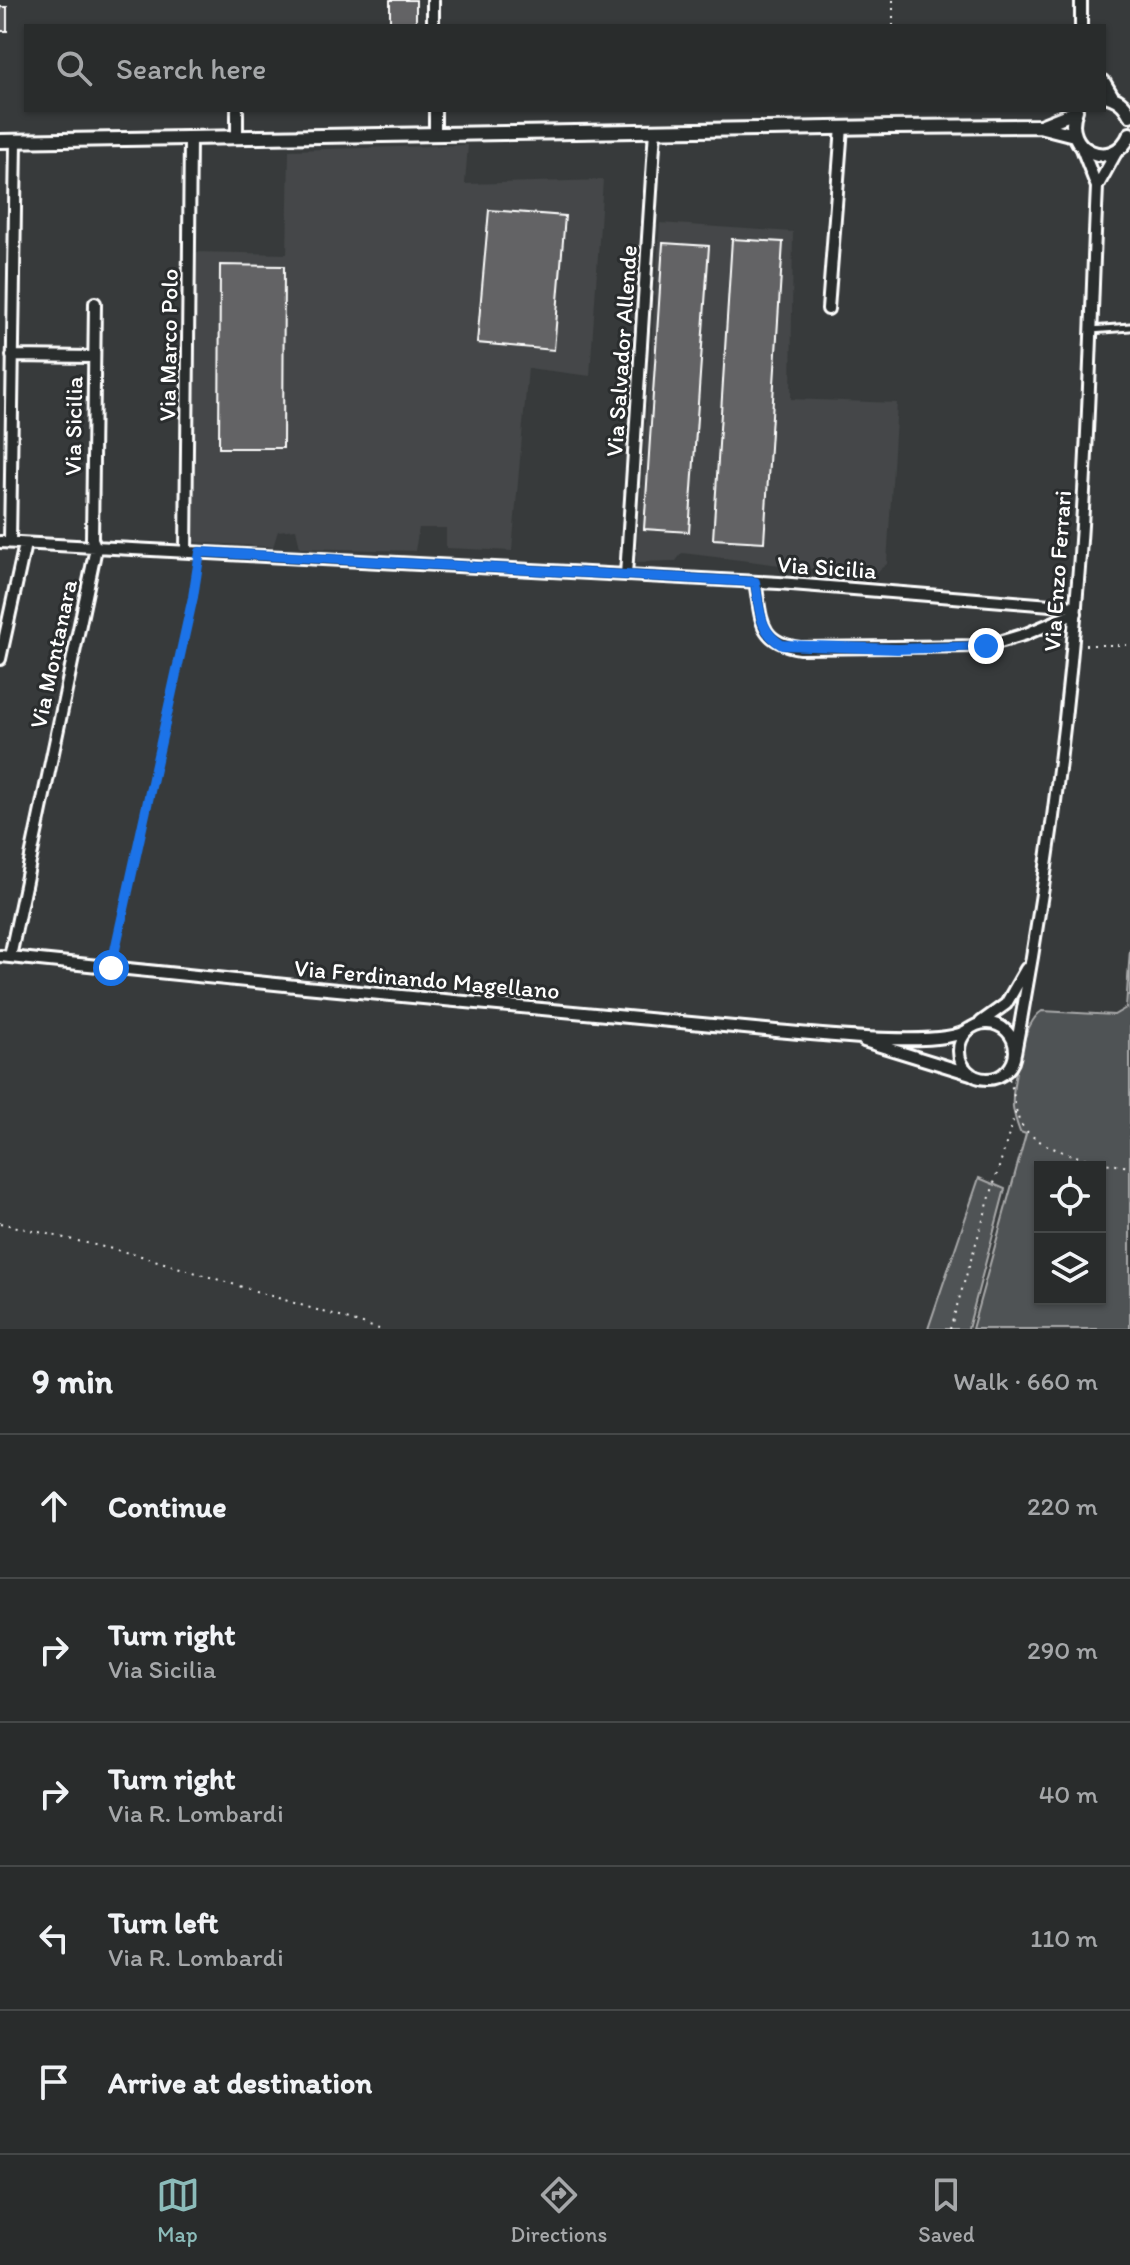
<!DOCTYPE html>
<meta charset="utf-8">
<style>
body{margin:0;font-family:Itim,sans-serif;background:#313434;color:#f1f3f6}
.controls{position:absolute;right:24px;bottom:24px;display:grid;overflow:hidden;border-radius:0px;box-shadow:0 2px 6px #0004}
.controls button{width:72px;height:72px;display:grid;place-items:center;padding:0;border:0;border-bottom:2px solid #454848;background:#292c2c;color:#f1f3f6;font:40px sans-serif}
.stop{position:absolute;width:24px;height:24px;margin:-18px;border:6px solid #1a73e8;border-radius:50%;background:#fff}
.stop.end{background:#1a73e8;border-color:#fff;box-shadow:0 2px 8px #0008}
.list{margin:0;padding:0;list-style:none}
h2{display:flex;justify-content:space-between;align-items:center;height:104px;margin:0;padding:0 32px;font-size:34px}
h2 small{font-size:26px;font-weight:400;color:#a5a7a9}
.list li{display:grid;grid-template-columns:52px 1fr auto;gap:24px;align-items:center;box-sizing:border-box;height:144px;padding:0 32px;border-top:2px solid #454848}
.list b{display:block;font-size:30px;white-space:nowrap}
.list p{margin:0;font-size:26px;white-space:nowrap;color:#a5a7a9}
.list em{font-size:26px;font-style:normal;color:#a5a7a9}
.icon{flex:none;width:44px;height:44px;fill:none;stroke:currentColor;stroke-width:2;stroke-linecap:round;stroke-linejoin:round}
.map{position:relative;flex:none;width:1130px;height:1329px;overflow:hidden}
.search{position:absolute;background:#292c2c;box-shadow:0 2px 6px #0004;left:24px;right:24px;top:24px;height:88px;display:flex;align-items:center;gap:20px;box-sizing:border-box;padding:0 28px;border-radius:0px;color:#a5a7a9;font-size:30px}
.sheet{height:824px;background:#292c2c}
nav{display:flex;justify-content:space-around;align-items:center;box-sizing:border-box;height:112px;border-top:2px solid #454848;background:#292c2c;font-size:22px;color:#a5a7a9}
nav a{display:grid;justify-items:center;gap:4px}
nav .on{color:#8bbbb9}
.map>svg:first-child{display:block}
.built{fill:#444748}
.green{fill:#505354;stroke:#a8a9aa;stroke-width:2;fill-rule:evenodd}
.building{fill:#636465;stroke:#fff;stroke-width:2}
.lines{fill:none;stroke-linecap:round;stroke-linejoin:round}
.service-casing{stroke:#fff;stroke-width:11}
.minor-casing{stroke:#fff;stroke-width:16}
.tertiary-casing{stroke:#fff;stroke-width:18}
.path{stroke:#fff;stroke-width:2;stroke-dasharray:2 6;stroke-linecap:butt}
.service{stroke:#2a2d2e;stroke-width:5}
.minor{stroke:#2a2d2e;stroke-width:10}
.tertiary{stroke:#2a2d2e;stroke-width:12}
.route{stroke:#1a73e8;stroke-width:10}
.labels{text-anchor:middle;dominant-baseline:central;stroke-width:6;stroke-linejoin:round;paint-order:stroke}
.street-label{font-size:24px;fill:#fff;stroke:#2a2d2e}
</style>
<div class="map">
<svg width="1130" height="1329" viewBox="0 0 1130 1329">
<rect width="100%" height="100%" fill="#373a3b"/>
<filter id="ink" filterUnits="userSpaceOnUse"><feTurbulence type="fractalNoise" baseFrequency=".0125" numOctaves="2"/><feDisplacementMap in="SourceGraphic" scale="16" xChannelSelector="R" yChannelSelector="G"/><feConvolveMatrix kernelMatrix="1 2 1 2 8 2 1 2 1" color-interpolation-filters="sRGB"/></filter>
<g filter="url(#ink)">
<path class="built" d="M468,145l-3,39 138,-4 -13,196 -62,-8 -16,183 -66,-3v-20h-27l-4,23 -115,-3 -4,-19 -18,2 -5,16 -79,-5 2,-290 91,2 2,-104z
M660,223l133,9 -2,167 106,4 -10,161 -16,12 -189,-23 -6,8 -40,1z"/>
<path class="green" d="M1130,949v380h-158l54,-195 -6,-2c-3,-8 -6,-17 -7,-25 -2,-22 10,-85 29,-96l72,4 12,-7zM1100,1167v132h-60v-132z
M979,1178l26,11 -37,140h-40z"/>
<path class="building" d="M390,0h26v26h-26z
M0,7h7v24h-7z
M489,210l76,6 -11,134 -77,-7z
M732,239l51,3 -19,300 -51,-3z
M663,243l46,3 -20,286 -45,-3z
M220,265l64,1 -1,182h-64z"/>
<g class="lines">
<defs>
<path id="service" d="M1091,330l39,-3"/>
<path id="minor" d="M433,0v26
M1081,0v26
M1104,81l10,17
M237,110v28
M435,110v23
M1097,187l21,-38
M828,309l14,-182
M12,356l82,1
M0,542l779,41 297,24
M10,542l6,-401
M186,552l4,-413
M626,575l29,-445
M755,582c7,36 2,60 45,66l186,-2 40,-12 50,-21
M0,659l25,-115
M0,956c255,27 511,51 766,74 37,3 180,20 203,-1
M10,957l86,-409 -4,-9 3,-236
M981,1022l25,-18 20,-35
M959 1051a28 28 0 1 1 56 0a28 28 0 1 1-56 0Z
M864,1041l107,33
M1015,1053c30,-160 52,-323 64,-485 10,-127 12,-254 18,-381l-16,-41"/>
<path id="tertiary" d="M1104,95c13,3 20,8 26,20
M1076,110c-16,41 38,63 54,24
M1040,126l35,-14
M0,141l890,-14 149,-1 35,9"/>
</defs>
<use href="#service" class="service-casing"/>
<use href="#minor" class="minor-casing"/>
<use href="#tertiary" class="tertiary-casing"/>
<path class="path" d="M893,26v-26
M1085,645h45
M114,955l79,-358 5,-35
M1005,1072c10,13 8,32 14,48 13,31 80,43 111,47
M0,1223l138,32 241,74
M950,1329l66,-218"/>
<use href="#service" class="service"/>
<use href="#minor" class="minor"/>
<use href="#tertiary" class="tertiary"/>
</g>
</g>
<g class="lines" filter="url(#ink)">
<path class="route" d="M111,968l82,-371 7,-45 555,30c5,26 3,49 27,63l115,4 89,-3"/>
</g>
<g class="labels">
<g class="street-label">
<text transform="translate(168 345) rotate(-89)">Via Marco Polo</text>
<text transform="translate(621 351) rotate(-86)">Via Salvador Allende</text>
<text transform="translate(73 426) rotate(-89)">Via Sicilia</text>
<text transform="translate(827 567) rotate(4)">Via Sicilia</text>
<text transform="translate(1057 571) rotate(-86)">Via Enzo Ferrari</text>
<text transform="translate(53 654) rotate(-78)">Via Montanara</text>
<text transform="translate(427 979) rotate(5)">Via Ferdinando Magellano</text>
</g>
</g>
</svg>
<div class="controls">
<button><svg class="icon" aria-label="locate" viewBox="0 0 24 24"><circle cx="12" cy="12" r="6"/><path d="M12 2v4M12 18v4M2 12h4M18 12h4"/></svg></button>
<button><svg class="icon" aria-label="layers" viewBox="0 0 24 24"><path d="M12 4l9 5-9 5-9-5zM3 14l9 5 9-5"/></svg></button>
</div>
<div class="stop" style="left:111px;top:968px"></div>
<div class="stop end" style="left:986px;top:646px"></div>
<div class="search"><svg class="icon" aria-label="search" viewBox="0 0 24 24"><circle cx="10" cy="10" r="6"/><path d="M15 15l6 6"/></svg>Search here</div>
</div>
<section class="sheet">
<h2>9 min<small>Walk · 660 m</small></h2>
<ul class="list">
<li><svg class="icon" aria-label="ahead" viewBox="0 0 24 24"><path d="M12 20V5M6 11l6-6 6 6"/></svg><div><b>Continue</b></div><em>220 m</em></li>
<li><svg class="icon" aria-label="right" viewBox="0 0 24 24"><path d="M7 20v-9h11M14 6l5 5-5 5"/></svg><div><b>Turn right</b><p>Via Sicilia</p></div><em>290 m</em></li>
<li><svg class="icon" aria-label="right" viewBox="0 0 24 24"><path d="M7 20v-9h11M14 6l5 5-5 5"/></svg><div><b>Turn right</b><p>Via R. Lombardi</p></div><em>40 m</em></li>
<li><svg class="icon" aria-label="left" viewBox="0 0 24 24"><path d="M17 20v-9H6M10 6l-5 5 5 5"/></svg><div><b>Turn left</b><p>Via R. Lombardi</p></div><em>110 m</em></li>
<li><svg class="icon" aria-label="arrive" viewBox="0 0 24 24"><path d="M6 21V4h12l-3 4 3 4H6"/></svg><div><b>Arrive at destination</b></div></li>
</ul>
</section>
<nav>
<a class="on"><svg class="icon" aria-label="map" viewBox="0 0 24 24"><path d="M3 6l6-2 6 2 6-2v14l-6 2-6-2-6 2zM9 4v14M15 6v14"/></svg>Map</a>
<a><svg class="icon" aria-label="directions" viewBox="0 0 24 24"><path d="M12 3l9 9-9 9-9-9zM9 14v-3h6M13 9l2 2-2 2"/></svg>Directions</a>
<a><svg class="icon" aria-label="saved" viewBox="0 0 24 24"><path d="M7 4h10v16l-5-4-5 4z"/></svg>Saved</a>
</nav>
